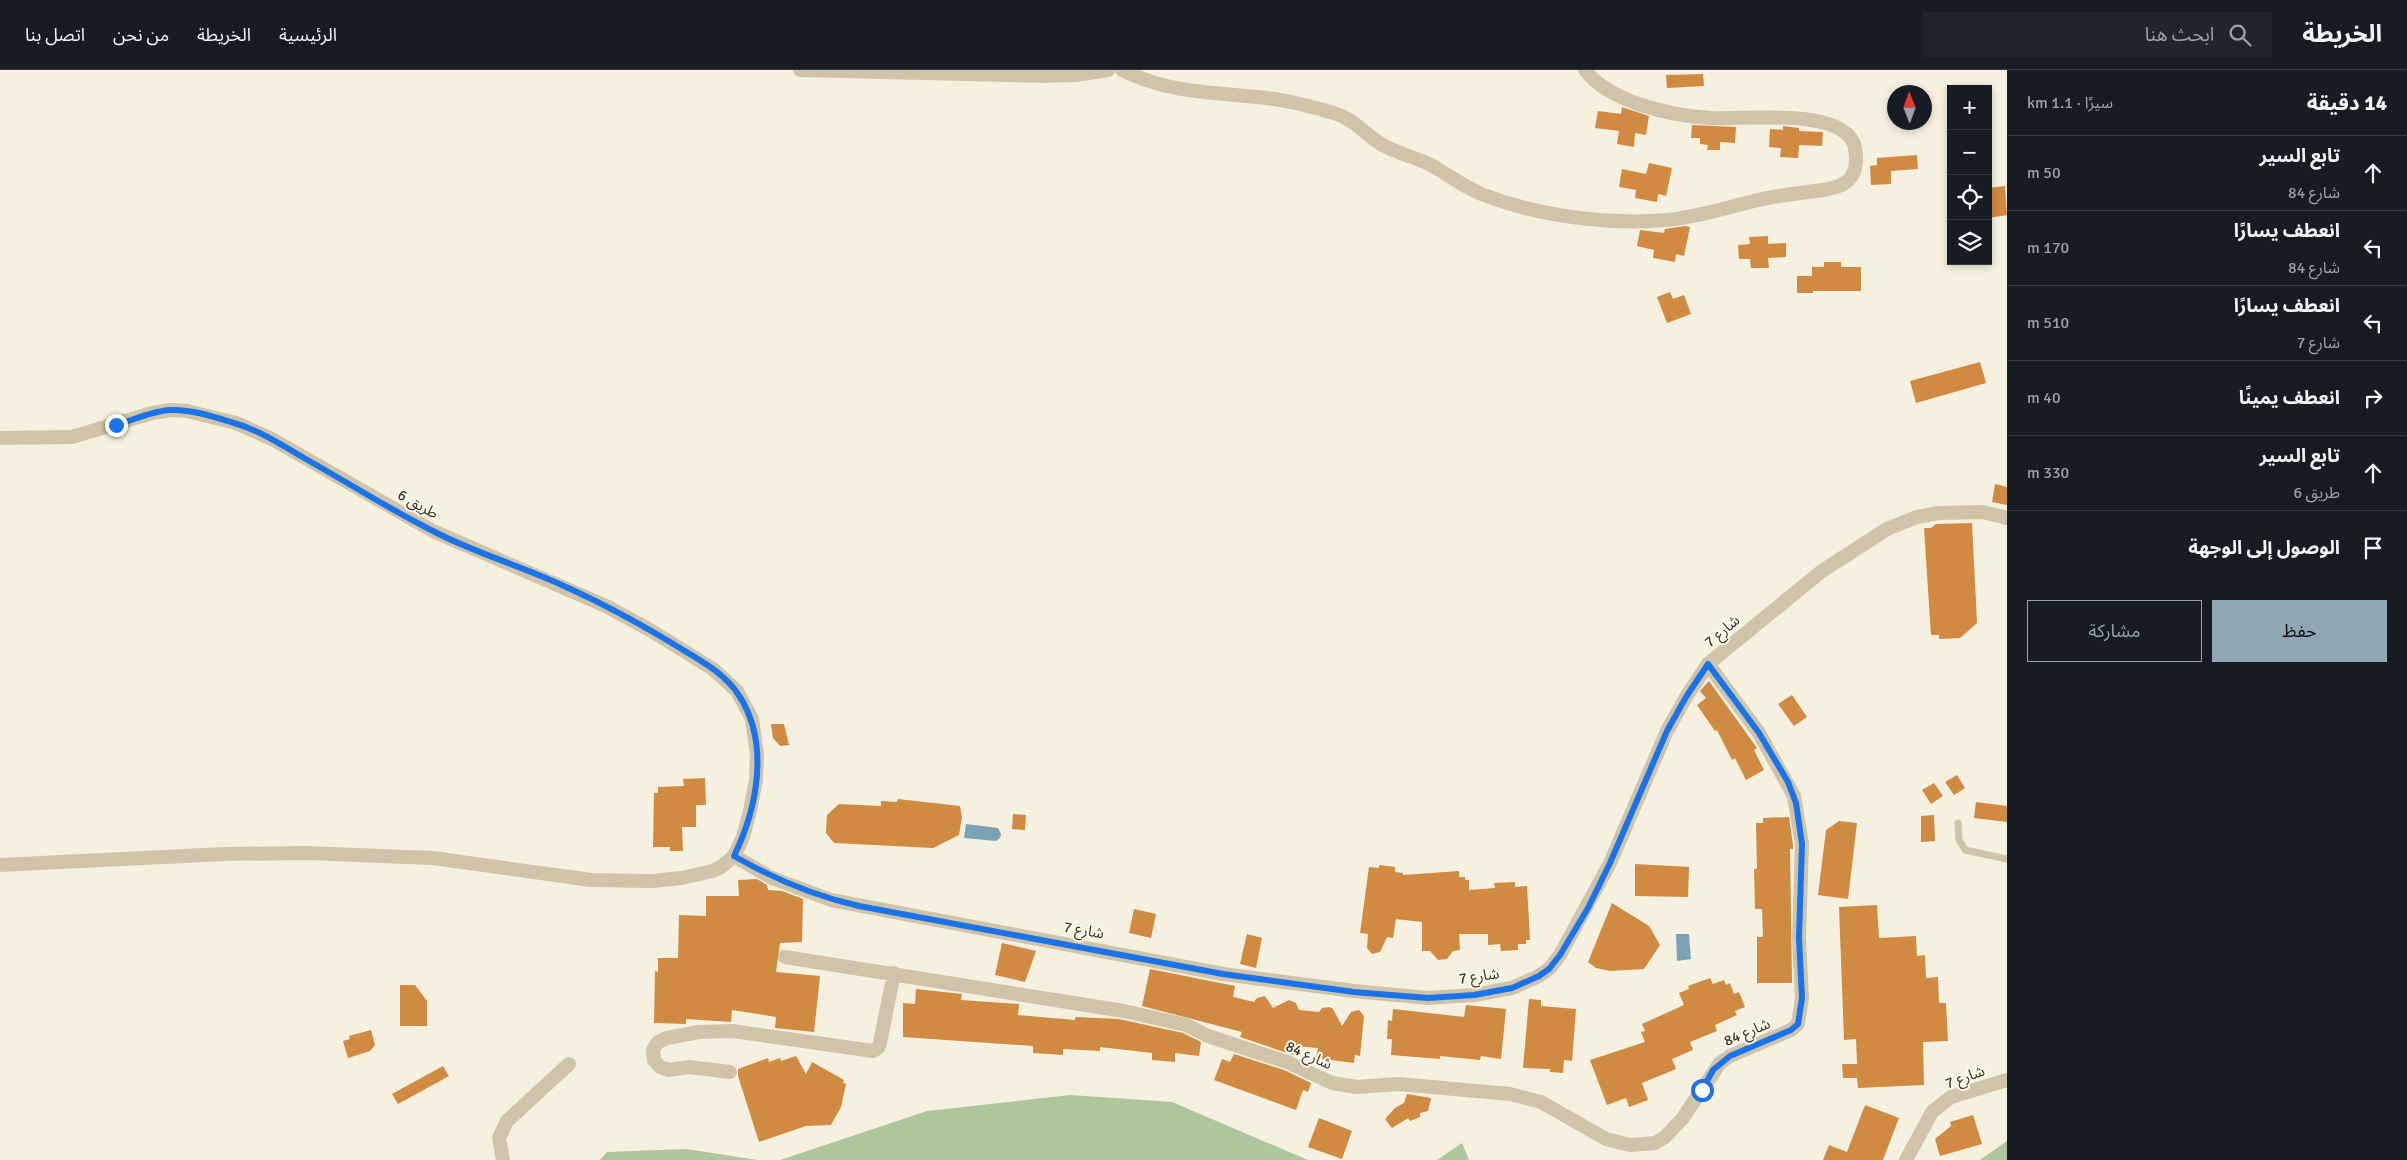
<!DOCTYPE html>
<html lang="ar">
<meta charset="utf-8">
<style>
body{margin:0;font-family:Signika,"Noto Sans Arabic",sans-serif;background:#20242c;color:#f1f3f6;direction:rtl}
.controls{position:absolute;right:15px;top:15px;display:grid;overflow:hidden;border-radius:0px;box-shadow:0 2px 8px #0003}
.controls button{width:45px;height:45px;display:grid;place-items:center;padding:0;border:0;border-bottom:1px solid #363941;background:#171b24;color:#f1f3f6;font:25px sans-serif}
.compass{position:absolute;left:1887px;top:15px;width:45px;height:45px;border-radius:50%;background:#171b24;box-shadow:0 2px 8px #0003;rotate:359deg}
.stop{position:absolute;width:15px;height:15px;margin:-11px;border:4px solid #1a73e8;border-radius:50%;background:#fff}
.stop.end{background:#1a73e8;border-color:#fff;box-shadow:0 1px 5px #0008}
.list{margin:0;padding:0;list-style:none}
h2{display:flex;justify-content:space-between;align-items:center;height:65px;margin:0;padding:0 20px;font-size:21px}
h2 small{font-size:16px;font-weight:400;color:#9ea1a6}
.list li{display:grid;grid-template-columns:32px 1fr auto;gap:15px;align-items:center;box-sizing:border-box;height:75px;padding:0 20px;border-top:1px solid #363941}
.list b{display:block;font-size:19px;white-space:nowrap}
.list p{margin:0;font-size:16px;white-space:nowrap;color:#9ea1a6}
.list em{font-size:16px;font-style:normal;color:#9ea1a6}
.actions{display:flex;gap:10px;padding:15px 20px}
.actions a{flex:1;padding:11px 0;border:1px solid #90a7b3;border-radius:0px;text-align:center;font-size:18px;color:#90a7b3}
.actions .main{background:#90a7b3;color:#111}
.icon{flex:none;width:28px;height:28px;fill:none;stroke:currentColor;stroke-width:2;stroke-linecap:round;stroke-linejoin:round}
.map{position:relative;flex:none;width:2007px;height:1090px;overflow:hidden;direction:ltr}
header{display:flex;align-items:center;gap:30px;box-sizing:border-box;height:70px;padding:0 25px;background:#171b24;border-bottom:1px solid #363941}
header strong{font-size:24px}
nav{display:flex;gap:28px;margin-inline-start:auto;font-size:18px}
.search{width:350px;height:45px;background:#20242c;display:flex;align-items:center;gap:12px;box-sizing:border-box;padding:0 18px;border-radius:0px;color:#9ea1a6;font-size:19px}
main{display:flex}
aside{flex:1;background:#171b24}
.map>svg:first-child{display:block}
.green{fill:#adc69d}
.water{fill:#7ba3b5}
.building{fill:#d18a41}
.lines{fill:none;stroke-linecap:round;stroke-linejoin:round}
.service{stroke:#cfc4a9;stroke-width:7}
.minor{stroke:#cfc4a9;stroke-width:14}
.tertiary{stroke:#cfc4a9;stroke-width:14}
.route{stroke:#1a73e8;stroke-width:6}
.labels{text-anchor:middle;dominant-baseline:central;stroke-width:4;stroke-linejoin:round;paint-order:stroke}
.street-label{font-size:15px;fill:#3b3429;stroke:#fcf9ec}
</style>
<header>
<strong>الخريطة</strong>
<div class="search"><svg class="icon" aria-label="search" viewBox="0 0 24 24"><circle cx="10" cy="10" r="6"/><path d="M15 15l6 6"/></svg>ابحث هنا</div>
<nav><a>الرئيسية</a><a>الخريطة</a><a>من نحن</a><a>اتصل بنا</a></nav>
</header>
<main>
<aside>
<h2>14 دقيقة<small>سيرًا · 1.1 km</small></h2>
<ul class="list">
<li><svg class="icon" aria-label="ahead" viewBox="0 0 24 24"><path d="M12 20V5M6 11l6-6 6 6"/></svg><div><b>تابع السير</b><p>شارع 84</p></div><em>50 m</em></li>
<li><svg class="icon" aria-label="left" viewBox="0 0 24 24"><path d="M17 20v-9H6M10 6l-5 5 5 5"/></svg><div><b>انعطف يسارًا</b><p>شارع 84</p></div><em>170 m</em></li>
<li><svg class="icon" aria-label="left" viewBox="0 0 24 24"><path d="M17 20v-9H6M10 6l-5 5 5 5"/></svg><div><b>انعطف يسارًا</b><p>شارع 7</p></div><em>510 m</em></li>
<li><svg class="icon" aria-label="right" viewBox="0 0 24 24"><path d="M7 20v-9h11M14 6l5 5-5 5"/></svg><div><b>انعطف يمينًا</b></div><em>40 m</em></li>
<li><svg class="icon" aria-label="ahead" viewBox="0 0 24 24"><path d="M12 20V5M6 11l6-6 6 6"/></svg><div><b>تابع السير</b><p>طريق 6</p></div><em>330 m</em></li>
<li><svg class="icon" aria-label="arrive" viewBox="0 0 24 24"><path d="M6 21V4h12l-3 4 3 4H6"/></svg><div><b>الوصول إلى الوجهة</b></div></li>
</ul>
<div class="actions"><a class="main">حفظ</a><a>مشاركة</a></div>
</aside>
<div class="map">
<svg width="2007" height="1090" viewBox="0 0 2007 1090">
<rect width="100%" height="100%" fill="#f5f0df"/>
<path class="green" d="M1071,1025l101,7 136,58h-528l147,-49z
M2007,1071v19h-27z
M1462,1073l7,17h-32z
M686,1079l72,11h-158l7,-8z"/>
<path class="water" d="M966,754l32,4 3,6 -1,4 -4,3 -32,-3z
M1676,864h13l2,25 -14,2z"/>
<path class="building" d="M1703,4l1,12 -37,2 -1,-13z
M1622,37l27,9 -3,19 -11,-2 -1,14 -17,-3 2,-13 -24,-3 3,-17 23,3z
M1692,55l44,2 -1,16 -15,-1v8h-13l1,-5 -8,-1v-6h-9z
M1783,56l16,2v3l24,1 -1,14 -23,-1 -1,13 -18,-1 1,-9 -12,-1 1,-18 13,1z
M1917,85l1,14 -27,2v13l-20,1 -1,-19 7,-1v-7z
M1649,93l23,5 -6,28 -8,-2 -1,8 -22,-4 1,-8 -17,-3 3,-18 24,5z
M2005,116l2,29 -19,3v-30z
M1685,156l5,1 -6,29 -8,-2 -1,8 -22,-4 1,-8 -17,-4 3,-16 24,3 1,-4z
M1768,166v8l18,-1v14l-18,1 1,10h-18l-1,-9h-11l-1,-14 12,-1 -1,-7z
M1824,192h17v5h20v24h-48v2h-16v-17h15v-9h12z
M1670,222l3,7 11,-4 7,19 -24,9 -10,-26z
M1980,292l6,21 -70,20 -6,-22z
M1995,414l12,3v18l-15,-3z
M1972,453l5,100 -17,15 -21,1v-4h-8l-7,-107h7l5,-4z
M1709,611l48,67 -3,2 10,20 -18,10 -11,-22 -3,2 -15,-30 -2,1 -18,-26 9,-7 -6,-7z
M1792,625l15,22 -13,9 -16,-22z
M771,654h13l5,21 -9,1 -7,-8z
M1957,705l8,13 -11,7 -9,-13z
M705,708l1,27h-10v22h-14l1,24h-13v-4h-17l1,-54h4v-6l26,-1 -1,-7z
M1934,713l9,13 -12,8 -9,-14z
M898,729l62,7 2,11 -3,18 -26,13 -99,-5 -8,-10 1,-18 12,-11 42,2v-5l16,1z
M1976,732l31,4v16l-33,-4z
M1013,744l13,1 -1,15 -13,-1z
M1934,745l1,26 -14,1v-26z
M1789,747l4,28v4h-3l2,134h-35v-46h6l-1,-28h-7l-1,-40h3l-1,-46h7v-5z
M1839,751l18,2 -9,76 -30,-4 8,-65z
M1635,794l54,3 -1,30 -53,-1z
M1379,795l16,2v5l8,1v2l56,-4v6h6v3h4v10l26,-2 -1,-5 21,-1v5l12,-1 3,54h-4v4h-8v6l-17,1 -1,-7 -12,1v-11h-29l1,16 -7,1 -6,8 -9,1 -8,-9h-8v-29l-26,-3 -3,19 -6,-1 -7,15 -8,2 -5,-6 1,-14 -8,-1 9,-66 10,1z
M757,809l10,6 1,5 14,1 21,8 -1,43 -22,1 -4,29 44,4 -6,56 -39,-4 1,-11 -44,-7 -1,12 -45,-3v5l-32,-1 1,-52 3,1v-14h20l1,-43 27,1v-20h33l-1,-16z
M1612,833l37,23 11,19 -16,24 -34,2 -14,-3 -8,-6z
M1877,835l2,33 37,-2 1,20 8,-1 1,23 12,-1 1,26h7l2,38 -25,1 1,43 -66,3 -1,-10h-14l-1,-14h15l-1,-25 -12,1 -5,-133z
M1134,839l22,5 -5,24 -22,-5z
M1247,864l15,4 -6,30 -16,-4z
M1002,873l34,8 -11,31 -30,-7z
M1150,899l85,17 -2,11 21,5 3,-4 8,-2 8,12 16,-8 7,3 3,7 20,2 3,-4 8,-1 3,2 9,17 9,-14 8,-2 5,6 -4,40 -5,-1 -1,8 -38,-5 2,-10 -24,-2 -1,9 -53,-18 2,-5 -100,-26z
M1710,908l3,6 11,-4 2,5 4,-2 4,11 5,-2 6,15 -10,4 2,4 -22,10 2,6 -27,11 3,8 -21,9 4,10 -34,14 6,17 -19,7 -3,-9 -19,7 -17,-45 55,-18 -4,-10 4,-1 -3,-7 42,-19 -5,-12 10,-4 -1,-3z
M400,915h15l12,16v25h-27z
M916,919l46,5 -1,6 58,4 -1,11 57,5v-3l44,2 64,14 18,9 -2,14 -24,-3v9l-23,-2v-7l-52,-6v4l-37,-2v6l-30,-2v-7l-130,-9v-34l12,1z
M1529,929l12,1v6l35,3 -4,52 -8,-1 -1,13 -13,-1v-3l-27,-1z
M1466,935l40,4 -5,50 -20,-3 -1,4 -40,-4v3l-49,-4 1,-16h-5l1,-19 4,1 1,-12 71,8z
M371,960l4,15 -5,6 -22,7 -5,-17 7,-2 -1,-3z
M1234,984l50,16 27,13 -3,9 -5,-2 -7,20 -82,-30 8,-21 8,3z
M796,986l10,18 6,-12 32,18 -1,3 3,1 -5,23 -10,18 -25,1 -47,16 -21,-66v-7l30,-11 1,4 11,-4 1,3z
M443,996l6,10 -51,28 -6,-10z
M1407,1024l24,4 -3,13 -8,2v4l-10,4 -2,-3 -16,10 -7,-9 10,-11 9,-5z
M1865,1035l34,13 -16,42h-60l6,-15 18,7z
M1973,1045l9,29 -42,12 -5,-17 16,-13 -1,-4z
M1319,1048l33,13 -10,28 -34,-12z"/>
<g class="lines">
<path class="service" d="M1958,753l1,17 6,10 42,9"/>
<path class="minor" d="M1122,0c48,24 92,22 144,28 21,2 44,8 64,14 24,6 32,20 51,32 15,9 34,13 50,21 18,10 34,23 53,30 54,21 125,30 183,25 31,-3 61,-13 91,-20 22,-5 43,-7 65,-10 18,-3 32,-8 33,-29 0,-7 0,-15 -4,-21 -20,-32 -108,-20 -142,-22 -38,-2 -101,-16 -125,-48
M734,786l38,22 59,22 392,74 131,17 74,7 46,-3 38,-7 27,-12 10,-7 11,-14 50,-92 57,-132 19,-34 22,-33 114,-93 65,-42 30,-12 21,-4 45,-1 24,6
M785,887l339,54 62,14 22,11 79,26 45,21 25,4 41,-3 112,10 31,8 65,37 24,6 25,-2 10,-6 17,-18 38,-56 10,-7 61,-26 7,-6 4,-26 -3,-60 3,-94 -8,-48 -35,-63 -51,-69
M730,1002l-41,-5 -20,3 -9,-3 -6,-7 -1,-10 5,-8 9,-4 32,-6 33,-1 141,20 5,-3 2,-5 14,-70
M503,1090l-4,-22 8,-17 62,-57
M1906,1090l26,-48 19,-15 56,-17"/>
<path class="tertiary" d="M800,0l244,6 31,-1 33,-5
M0,368l72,-1 80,-24 19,-3 16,1 49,12 36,16 161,92 173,75 44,24 63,39 24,22 8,15 7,13 5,36 -1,25 -6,31 -7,26 -9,19 -13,11 -9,4 -30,7 -30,3 -61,-1 -158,-22 -127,-5 -81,1 -225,11"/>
</g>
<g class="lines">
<path class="route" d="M116,355c17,-5 36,-14 54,-15 21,-1 45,7 64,13 25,7 48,22 70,35 43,24 85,51 129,73 34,18 72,30 108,45 48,20 95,45 139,72 21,13 44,25 58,46 32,47 20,113 -4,162 40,23 80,40 125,50l364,68 131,18 74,6 46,-3 38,-7 27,-12 10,-7 11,-14 28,-47 22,-45 57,-132 19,-34 22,-33 51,69 29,49 8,21 6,41 -3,94 3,60 -4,26 -7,6 -61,26 -17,14 -11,20"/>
</g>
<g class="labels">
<g class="street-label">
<text transform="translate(418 434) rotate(29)">طريق 6</text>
<text transform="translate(1722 561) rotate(-40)">شارع 7</text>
<text transform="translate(1084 860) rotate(10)">شارع 7</text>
<text transform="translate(1479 906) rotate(-8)">شارع 7</text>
<text transform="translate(1747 962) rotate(-23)">شارع 84</text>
<text transform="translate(1309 985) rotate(24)">شارع 84</text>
<text transform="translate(1965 1007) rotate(-20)">شارع 7</text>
</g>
</g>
</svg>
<div class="controls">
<button>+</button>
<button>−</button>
<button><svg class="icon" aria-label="locate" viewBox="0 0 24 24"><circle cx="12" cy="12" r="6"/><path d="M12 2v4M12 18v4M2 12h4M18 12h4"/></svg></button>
<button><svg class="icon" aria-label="layers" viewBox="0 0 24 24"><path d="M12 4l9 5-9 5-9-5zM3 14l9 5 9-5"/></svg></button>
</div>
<svg class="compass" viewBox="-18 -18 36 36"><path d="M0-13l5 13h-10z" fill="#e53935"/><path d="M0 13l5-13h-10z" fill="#9ea1a6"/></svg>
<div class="stop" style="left:1702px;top:1020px"></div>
<div class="stop end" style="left:116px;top:355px"></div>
</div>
</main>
